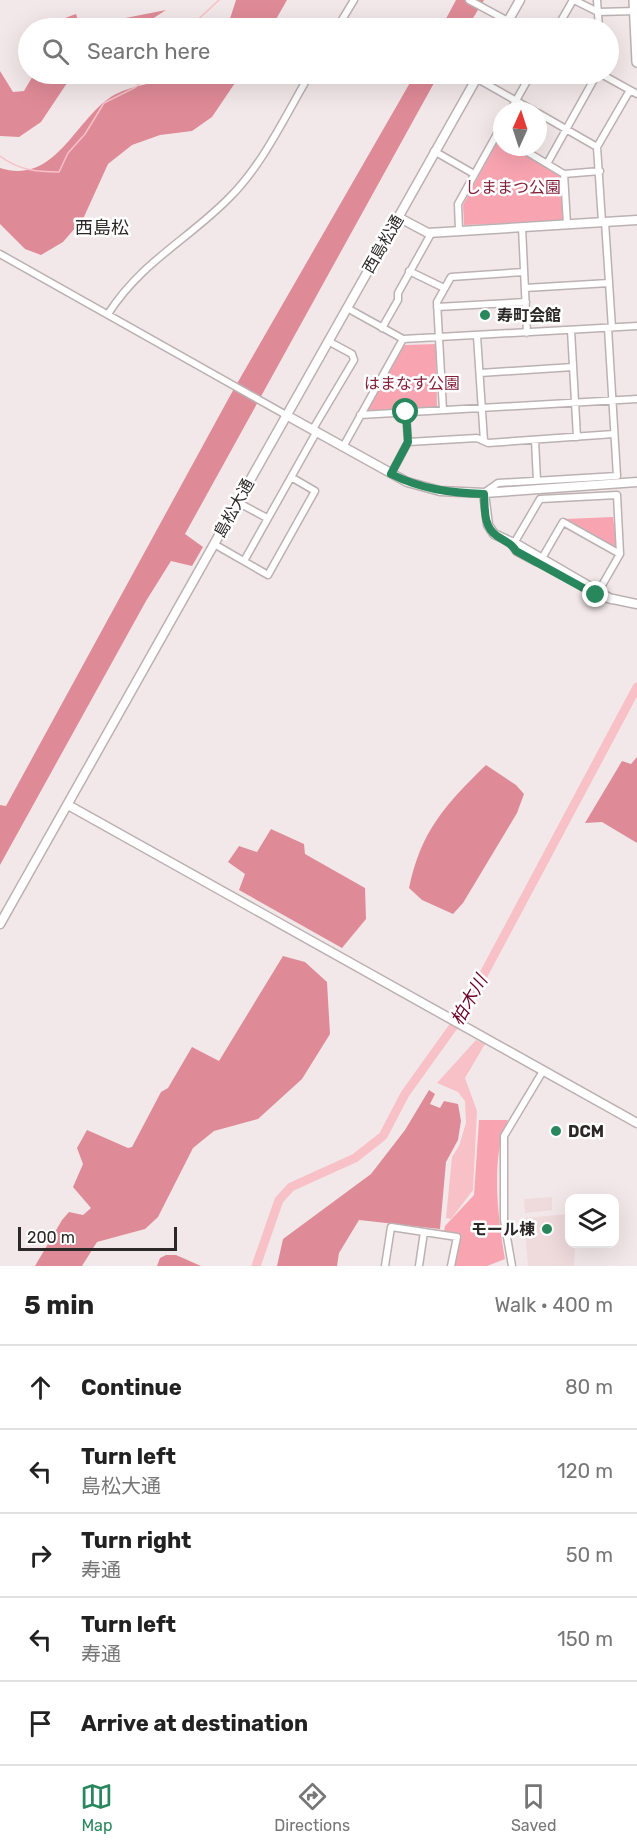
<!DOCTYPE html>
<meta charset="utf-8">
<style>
body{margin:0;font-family:Rubik,"Noto Sans JP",sans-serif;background:#f2f2f2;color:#222}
.controls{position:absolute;right:18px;bottom:18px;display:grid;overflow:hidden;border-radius:12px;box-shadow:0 6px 24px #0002}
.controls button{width:54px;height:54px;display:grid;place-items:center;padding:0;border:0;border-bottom:2px solid #e0e0e0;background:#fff;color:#222;font:30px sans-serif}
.compass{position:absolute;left:493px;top:102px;width:54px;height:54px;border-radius:50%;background:#fff;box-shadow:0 6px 24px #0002;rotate:3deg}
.scale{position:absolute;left:18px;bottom:15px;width:159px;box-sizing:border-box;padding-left:6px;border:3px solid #2c2828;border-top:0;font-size:16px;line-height:21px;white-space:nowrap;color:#2c2828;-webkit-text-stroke:4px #fff;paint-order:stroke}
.stop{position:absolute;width:18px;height:18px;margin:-14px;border:4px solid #29875e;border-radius:50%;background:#fff}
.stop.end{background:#29875e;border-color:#fff;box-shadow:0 2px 6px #0008}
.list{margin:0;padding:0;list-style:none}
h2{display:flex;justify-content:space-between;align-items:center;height:78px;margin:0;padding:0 24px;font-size:26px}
h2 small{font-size:20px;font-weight:400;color:#767676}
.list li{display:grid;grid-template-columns:39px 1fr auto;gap:18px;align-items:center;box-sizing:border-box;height:84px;padding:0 24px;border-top:2px solid #e0e0e0}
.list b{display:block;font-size:22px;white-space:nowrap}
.list p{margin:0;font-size:20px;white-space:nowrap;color:#767676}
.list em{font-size:20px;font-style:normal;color:#767676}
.icon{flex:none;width:33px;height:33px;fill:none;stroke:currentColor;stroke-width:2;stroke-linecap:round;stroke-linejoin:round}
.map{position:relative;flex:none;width:637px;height:1266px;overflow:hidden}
.search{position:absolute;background:#fff;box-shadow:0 6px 24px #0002;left:18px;right:18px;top:18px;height:66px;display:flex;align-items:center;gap:15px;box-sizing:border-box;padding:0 21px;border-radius:33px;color:#767676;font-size:22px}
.sheet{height:498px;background:#fff}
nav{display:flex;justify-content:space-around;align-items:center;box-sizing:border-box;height:84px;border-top:2px solid #e0e0e0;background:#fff;font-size:16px;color:#767676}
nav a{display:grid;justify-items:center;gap:3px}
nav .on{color:#29875e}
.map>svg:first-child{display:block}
.built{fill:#efdadc}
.green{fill:#f9a5b1}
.forest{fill:#df8b97}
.water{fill:#f7c1c7}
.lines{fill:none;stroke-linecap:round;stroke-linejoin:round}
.stream{stroke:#f7c1c7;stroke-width:1.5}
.river{stroke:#f7c1c7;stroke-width:9}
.street-casing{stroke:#bcb1b2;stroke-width:9}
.secondary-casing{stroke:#bcb1b2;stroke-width:11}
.primary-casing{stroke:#bcb1b2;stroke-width:12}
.street{stroke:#fff;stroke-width:6}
.secondary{stroke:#fff;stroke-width:8}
.primary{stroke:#fff;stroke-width:9}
.route{stroke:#29875e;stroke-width:8}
.poi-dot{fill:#29875e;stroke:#fff;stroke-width:2}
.labels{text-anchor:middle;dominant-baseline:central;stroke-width:5;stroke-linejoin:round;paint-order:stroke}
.park-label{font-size:16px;fill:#84213a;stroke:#fff}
.street-label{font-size:16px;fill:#2c2828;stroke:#fff}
.poi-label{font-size:16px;font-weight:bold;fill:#2c2828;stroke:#fff;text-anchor:start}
.neighbourhood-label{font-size:18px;fill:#2c2828;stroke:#fff}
.water-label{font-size:18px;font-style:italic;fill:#6d0428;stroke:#fff}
</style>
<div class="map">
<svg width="637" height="1266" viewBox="0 0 637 1266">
<rect width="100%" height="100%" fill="#f3e8e9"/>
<path class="built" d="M552,1197v13l-27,3 -1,-14z
M569,1214l1,30 5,3 -1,19h-46l-4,-48z"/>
<path class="green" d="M498,140l4,1v6h11l46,26 2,4 2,44 -99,4 -1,-20z
M436,344l1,63 -67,5 -2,-3 36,-64z
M613,517l4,28 -4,2 -48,-28z
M479,1120h29c-18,37 -10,99 -3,139l-18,7h-33l6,-32 -16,-3 1,-5 29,-31z"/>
<path class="forest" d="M236,0h51l-16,28h-44z
M456,0h28l-17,28h-26z
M166,10l-20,13 4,5h-90l5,-10 11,-4 4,13z
M0,71l13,21 11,-1 10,-17h39l-32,48 -22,15 -19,-1z
M185,74h56l-29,43 -20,14 -32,4 -28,10 -24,19 -25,55 -20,23 -22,13 -16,-6 -25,-25v-56c56,18 75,-50 114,-73 22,-12 49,-12 71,-21z
M415,74h24l-254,460 18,13 -11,19 -21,-5 -25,40 -146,264v-60l6,1 225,-412z
M637,757v86l-35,-21 -17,1 37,-62 9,3z
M486,765l30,20 8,9 -7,19 -54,90 -10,11 -31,-14 -13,-12c12,-57 36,-83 77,-123z
M271,829l33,15 1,10 60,34 1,31 -24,29 -103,-58 6,-16 -17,-12 11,-16 18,6z
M283,956l22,6 22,20 3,52 -28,45 -44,40 -44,12 -21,17 -35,69 -13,12 -48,13 -15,24h-47l27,-46 7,-8 14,3 8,-7 -18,-21 10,-23 -6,-16 10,-18 41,18 4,-1 29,-55 7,-4 24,-41 27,14z
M429,1090l6,4 -5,10 10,4 4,-7 14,3 3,17 -3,19 -12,22 -6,67 -81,-9 -20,33 -2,13h-60l6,-27 88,-65 34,-44z
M166,1255h10l25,11h-44l3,-8z"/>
<path class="water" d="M476,1040l9,4 -20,34 12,33 -4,79 -22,29 -5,-1 6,-61 7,-11 7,-23 -1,-22 -7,-9 -21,-9z"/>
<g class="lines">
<path class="stream" d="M189,28l30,-28
M0,156c19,14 36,16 59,16l9,-19 17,-19 19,-31 32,-16 13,-13"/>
<path class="river" d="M256,1266l23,-66 12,-13 64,-29 28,-22 22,-42 58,-81 174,-326"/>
<defs>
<path id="street" d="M469,0l52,28
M574,0l24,12 38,-1
M597,0l2,28
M337,28l17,-28
M557,28l16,-28
M601,74l36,20
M476,78l58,33
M510,111l21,-37
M538,113l59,34
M519,147l45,27 3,50
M434,151l40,23
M548,162l49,-88
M564,174l36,-3
M602,222l-5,-75 33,-57
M605,222l7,106
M522,227l5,106
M459,230l-1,-26 44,-79
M0,254l286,161
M409,271l35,17
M525,288l84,-5
M437,307l89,-5
M347,308l56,31 234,-13
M108,314c34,-53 80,-74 122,-117 34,-34 56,-83 80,-123
M382,328l16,-28v-7l34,-61
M571,330l6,107
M477,336l7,105
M480,373l93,-6
M443,410l-6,-108 14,-25 73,-5
M406,412l2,30
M360,415l277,-16
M313,429l41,-69 -2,-6 -24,-13
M535,440l2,41
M343,447l60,-108
M391,474l17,-32 69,-4 11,5 126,-9
M484,493l14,-10 119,-7 -9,-148
M237,502l30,16
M214,544l54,31 47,-84 -24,-14
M513,545l27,-46 77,-4 3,59 -23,40
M541,560l22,-38 57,32
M244,561l73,-130
M385,1266l6,-39 66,10 -6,29
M419,1266l5,-34
M512,1266l-8,-46v-84l39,-65"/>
<path id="secondary" d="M504,28l16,-28
M398,217l30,16 209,-13
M286,415l121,67 33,9 44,2 153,-11
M484,493l4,32 6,9 26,12 91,53
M513,545l4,6 19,10
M608,598l29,6
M68,805l569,318
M0,924l479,-850"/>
<path id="primary" d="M634,0l3,62"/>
</defs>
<use href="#street" class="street-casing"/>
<use href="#secondary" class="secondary-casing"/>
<use href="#primary" class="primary-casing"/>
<use href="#street" class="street"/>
<use href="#secondary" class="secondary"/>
<use href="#primary" class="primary"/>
</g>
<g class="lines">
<path class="route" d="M406,412l2,30 -17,32c30,15 59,19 93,20 1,14 -1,33 13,42 7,5 15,7 19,15l80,44"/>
</g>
<g class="poi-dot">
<circle cx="485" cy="315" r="6"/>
<circle cx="556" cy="1131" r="6"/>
<circle cx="547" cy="1229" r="6"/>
</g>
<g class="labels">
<g class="park-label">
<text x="513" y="187">しままつ公園</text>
<text x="412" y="383">はまなす公園</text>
</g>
<g class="street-label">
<text transform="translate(383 244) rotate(-60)">西島松通</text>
<text transform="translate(234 508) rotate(-61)">島松大通</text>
</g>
<g class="poi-label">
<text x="497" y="315">寿町会館</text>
<text x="568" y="1131">DCM</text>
<text x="535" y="1229" text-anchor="end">モール棟</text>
</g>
<g class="neighbourhood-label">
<text x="102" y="228">西島松</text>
</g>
<g class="water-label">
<text transform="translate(469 1000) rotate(-60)">柏木川</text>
</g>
</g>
</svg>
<div class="controls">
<button><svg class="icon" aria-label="layers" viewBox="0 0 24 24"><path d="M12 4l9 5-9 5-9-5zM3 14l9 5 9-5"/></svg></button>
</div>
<svg class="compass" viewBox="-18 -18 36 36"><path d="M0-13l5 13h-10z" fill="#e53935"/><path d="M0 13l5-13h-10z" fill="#767676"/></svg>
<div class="scale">200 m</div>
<div class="stop" style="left:406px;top:412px"></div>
<div class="stop end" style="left:596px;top:595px"></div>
<div class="search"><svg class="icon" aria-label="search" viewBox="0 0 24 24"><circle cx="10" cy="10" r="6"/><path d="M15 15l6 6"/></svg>Search here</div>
</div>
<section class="sheet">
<h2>5 min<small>Walk · 400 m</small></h2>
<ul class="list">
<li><svg class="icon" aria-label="ahead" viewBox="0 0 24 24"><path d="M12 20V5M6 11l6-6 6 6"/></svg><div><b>Continue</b></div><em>80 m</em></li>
<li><svg class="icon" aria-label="left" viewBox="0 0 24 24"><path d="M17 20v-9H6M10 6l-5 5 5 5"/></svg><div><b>Turn left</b><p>島松大通</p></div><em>120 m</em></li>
<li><svg class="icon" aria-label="right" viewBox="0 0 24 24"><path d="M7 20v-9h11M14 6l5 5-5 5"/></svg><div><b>Turn right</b><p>寿通</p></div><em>50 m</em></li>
<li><svg class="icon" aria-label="left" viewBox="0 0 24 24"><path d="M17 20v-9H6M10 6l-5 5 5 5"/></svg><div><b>Turn left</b><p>寿通</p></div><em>150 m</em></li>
<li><svg class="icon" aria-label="arrive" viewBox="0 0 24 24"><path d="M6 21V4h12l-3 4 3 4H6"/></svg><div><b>Arrive at destination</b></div></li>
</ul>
</section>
<nav>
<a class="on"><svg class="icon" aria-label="map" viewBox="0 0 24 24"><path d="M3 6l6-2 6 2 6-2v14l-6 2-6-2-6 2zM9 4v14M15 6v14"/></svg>Map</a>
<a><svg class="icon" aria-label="directions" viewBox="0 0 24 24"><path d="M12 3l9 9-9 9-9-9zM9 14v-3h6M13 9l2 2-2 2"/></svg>Directions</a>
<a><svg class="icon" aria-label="saved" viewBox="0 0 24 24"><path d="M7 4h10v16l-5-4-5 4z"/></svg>Saved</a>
</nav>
